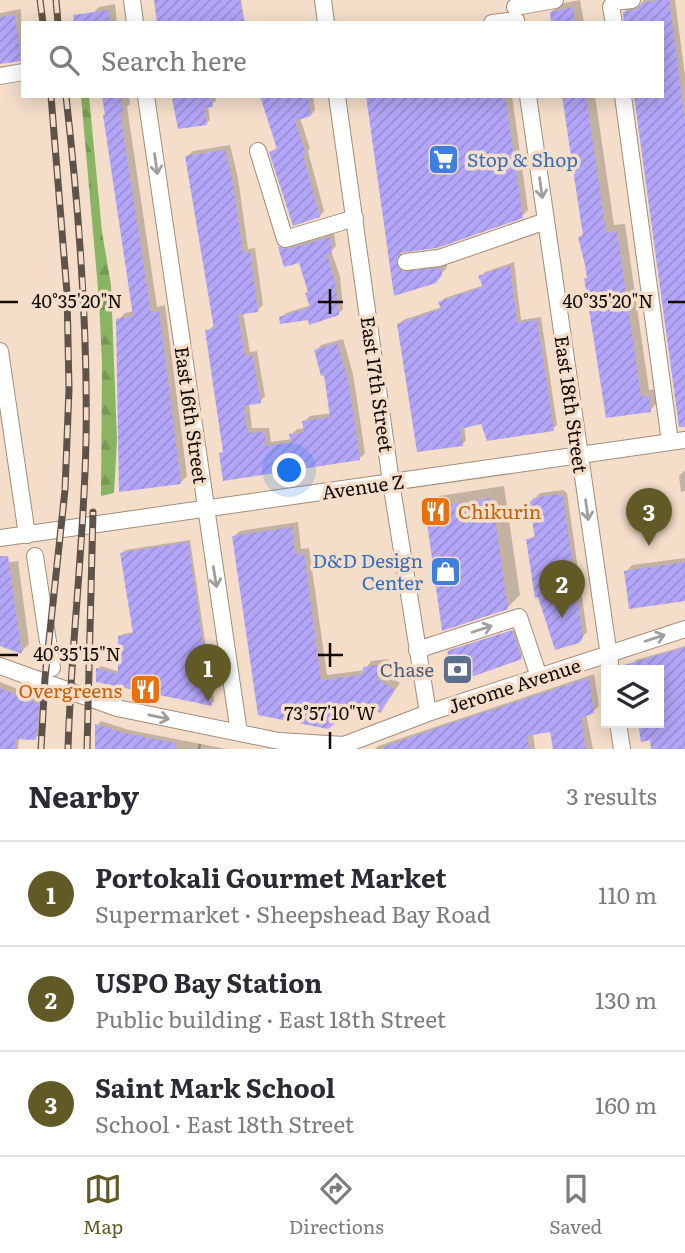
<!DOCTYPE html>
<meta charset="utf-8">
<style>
body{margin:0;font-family:Literata,serif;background:#f2f2f3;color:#2b2b33}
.controls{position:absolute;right:21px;bottom:21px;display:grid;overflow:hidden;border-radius:0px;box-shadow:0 4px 18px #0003}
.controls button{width:63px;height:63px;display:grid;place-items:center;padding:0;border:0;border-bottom:2px solid #e1e1e2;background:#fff;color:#2b2b33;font:35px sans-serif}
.you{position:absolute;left:290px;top:471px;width:24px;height:24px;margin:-18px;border:5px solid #fff;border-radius:50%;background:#1a73e8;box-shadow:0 0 0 10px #1a73e833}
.badge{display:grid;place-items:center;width:46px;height:46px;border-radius:50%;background:#615a26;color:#fff;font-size:23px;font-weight:700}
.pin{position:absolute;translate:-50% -58px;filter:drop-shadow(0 2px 4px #0008)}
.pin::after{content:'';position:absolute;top:37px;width:24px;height:21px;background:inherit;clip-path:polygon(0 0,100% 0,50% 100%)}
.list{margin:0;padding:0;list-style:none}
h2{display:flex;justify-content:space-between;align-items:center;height:91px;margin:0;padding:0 28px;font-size:30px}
h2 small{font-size:23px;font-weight:400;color:#7c7c81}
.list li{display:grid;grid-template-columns:46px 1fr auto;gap:21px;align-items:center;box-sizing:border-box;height:105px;padding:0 28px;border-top:2px solid #e1e1e2}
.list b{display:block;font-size:26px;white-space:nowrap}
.list p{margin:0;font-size:23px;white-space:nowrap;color:#7c7c81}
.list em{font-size:23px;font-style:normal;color:#7c7c81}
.icon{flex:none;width:38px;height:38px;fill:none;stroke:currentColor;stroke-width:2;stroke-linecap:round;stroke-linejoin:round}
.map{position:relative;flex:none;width:685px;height:749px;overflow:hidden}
.search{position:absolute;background:#fff;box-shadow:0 4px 18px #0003;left:21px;right:21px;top:21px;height:77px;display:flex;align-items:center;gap:18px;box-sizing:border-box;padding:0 24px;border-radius:0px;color:#7c7c81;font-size:26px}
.sheet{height:406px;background:#fff}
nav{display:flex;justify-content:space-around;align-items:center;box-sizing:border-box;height:98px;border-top:2px solid #e1e1e2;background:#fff;font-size:19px;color:#7c7c81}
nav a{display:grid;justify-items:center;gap:4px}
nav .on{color:#615a26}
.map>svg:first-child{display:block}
.forest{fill:url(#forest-firs)}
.shadow{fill:#0003}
.building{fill:url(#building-hatch)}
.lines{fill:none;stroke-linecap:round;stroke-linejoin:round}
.minor-casing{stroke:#a18d7b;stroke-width:18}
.path{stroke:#948477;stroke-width:2.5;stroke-dasharray:5 5;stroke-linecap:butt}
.minor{stroke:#fff;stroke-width:16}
.rail-casing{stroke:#5f5349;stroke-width:7}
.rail{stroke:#f4deca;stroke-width:4.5;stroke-dasharray:13;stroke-linecap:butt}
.oneway{stroke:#a09d9b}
.ticks{fill:none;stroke:#110a05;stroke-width:2.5}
.labels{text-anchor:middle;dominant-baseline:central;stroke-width:7;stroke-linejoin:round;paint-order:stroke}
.shop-label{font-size:19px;fill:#366cbe;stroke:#f4deca;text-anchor:start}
.street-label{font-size:19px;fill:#110a05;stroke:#f4deca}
.food-label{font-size:19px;fill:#c56008;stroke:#f4deca;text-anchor:start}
.service-label{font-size:19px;fill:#4e5e75;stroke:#f4deca;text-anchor:end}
.ticks-label{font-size:18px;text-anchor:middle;fill:#110a05;stroke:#f4deca;stroke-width:7;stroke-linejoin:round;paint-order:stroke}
</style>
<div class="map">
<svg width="685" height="749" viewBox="0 0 685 749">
<defs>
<pattern id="forest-firs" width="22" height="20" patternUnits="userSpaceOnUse" patternTransform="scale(1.75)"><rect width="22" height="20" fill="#88b464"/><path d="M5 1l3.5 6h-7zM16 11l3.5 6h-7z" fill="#749955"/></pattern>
<pattern id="building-hatch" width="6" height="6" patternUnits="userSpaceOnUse" patternTransform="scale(1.75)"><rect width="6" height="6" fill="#b3a6f9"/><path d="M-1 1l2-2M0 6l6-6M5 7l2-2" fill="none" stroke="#998ed4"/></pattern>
</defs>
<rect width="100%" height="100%" fill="#f4deca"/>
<path class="forest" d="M81,96h8l13,136 9,53 6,155 -3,53 -13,3 1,-133 -3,-63z"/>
<path class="shadow" d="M155,0h86l4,23h-86z
M580,0l4,23h-31l-2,-11 9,-8z
M643,0h32l10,76v336l-23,-316v-73l-38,-11 6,-5 11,-3z
M115,4l2,19h-24l-1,-9 7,-7z
M21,9l2,48 -23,5v-49z
M104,96h25l1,8 -3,3 30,200 8,-2 22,171 -7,7 -62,-163 7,-7 9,-2z
M177,96h38l1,5 -8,5 2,14 -4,4 -32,-25z
M262,96h51l2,14 -4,5 -11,3 10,30 -2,3 16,60 -4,5 -49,-64 7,-5z
M367,96h145l16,114 -6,6 -119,35 -2,4 7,11 39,-3v4l-12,15 -40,12z
M564,96h31l19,129 11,-1 24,166 7,-1 2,13 -8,8 -43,6 -21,-137 3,-3 -9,-39 4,-4z
M230,145l8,33 10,71 7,-1 8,57 -5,5 -15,2 7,40 7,-1 8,45 -5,6 -11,1 3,25h17l2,14 21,-3 -1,-4 6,-6 8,-1 -1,-6 6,-6 22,-3 -6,-40 -10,-22 5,-6 22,-6 10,35 12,79 -5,5 -139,-4 4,-4 -18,-119 8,-6 -28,-169 6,-5z
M334,233l2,13 -5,5 9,25 3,33 -5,5 -29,4h-28l5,-5 25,-8 -1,-14 -10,-31 -20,-12 5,-5 9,2z
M514,262l7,58 20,-3 16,108 -4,4 -71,-8 -18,5 2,14 -4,5 -63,-120 4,-5 39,-13 -2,-5 5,-4 39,-13 -3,-9 4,-4z
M685,470v21l-4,1 -2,-16z
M504,486l16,109 -13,13 -80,-99 12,-13z
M563,490l4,3 20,139 -9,9 -50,-101 8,-5 -5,-32 9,-10z
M298,522l3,27 8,-1 18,127 38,-5 6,-9 18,-2 -8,12 19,12 -20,28 -17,-11 -36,27 -94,-190 7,-6z
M190,540l24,161 -3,3 -113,-35 3,-3 19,6v-35l3,-3 11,-2 -12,-79 3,-3z
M685,558v41l-59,-27 6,-7z
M18,561l11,83 -8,8 -21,-8v-81z
M514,630l8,26 -1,1 -71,-7z
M685,646v103h-32l-1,-11 -9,2 -3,-17h19v-53h-26l-1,-6 4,-4z
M594,674l5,32 -6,6 -7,2 7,35h-39l-2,-19 -19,3 2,16h-160l3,-3z
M0,682l43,17 -3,35 -5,4 -16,-1 -1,12h-18z
M101,721l28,9 98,19h-131l1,-24z"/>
<path class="building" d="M154,0h86l4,23h-87z
M661,0h8l16,121v306h-6l-45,-331h28v-73h-38l-1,-11 15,-3 4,-6z
M573,7l2,16h-24l-1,-11z
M108,10l2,13h-36l-1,-8z
M15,15l6,46 -21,3v-47z
M102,96h19l2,16 -3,1 31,200 8,-2 22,173 -62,8 -3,-173 17,-3 -30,-201h2z
M190,96h21l2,11 -9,1 3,17 -29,4 -6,-30z
M260,96h48l3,20 -16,5 11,33 -3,1 17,62 -27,9 -24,-74 8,-3z
M366,96h139l18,122 -86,30 -37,5 -4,10 5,8 40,-3 1,7 -6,8 -42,13z
M562,96h24l20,137 11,-2 24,166 8,-1 2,16 -45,6 -22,-140h3l-2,-13 -7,-28 5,-1z
M225,150l8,34 10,69 7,-1 8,60 -20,3 7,41 7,-1 9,48 -17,3 3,27 17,-1 2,14 25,-4 -2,-8 15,-2 -2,-11 28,-4 -6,-42 -3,1 -7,-26 23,-7 11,37 12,80 -137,21 -4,-28 4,-1 -18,-122 9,-1 -29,-173z
M330,237l2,16 -5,1 8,28 4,33 -30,10 -1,-5 -28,4 -1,-7 31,-10 -5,-14 3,-1 -9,-29 -15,4 -6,-20 10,2z
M510,265l7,58 20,-3 17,111 -67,10 -6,-17 -21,5 3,17 -46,6 -20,-128 44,-15 -3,-7 45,-15 -5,-11z
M558,494l5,3 20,141 -4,5 -24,7 -17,-53 -3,1 -9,-59 9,-1 -6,-35 5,-5z
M492,498l16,111 -66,22 -17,-123z
M292,527l3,27 9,-1 17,128 43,-7 -1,-7 22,-3 -9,14 19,12 -15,23 -17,-11 -35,27 -70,-14 -26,-179z
M188,542l24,164 -116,-24v-14l22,6v-38l15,-2 -13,-81z
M0,556h8l14,98 -22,-8z
M685,562v39l-56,8 -5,-38z
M512,630l10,29 -65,23 -10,-31z
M685,647v102h-34l-1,-9 -9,2 -3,-19h21v-53h-38v-4z
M589,678l5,35 -13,5 5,31h-33l-3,-17 -23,4 2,13h-146v-2l63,-22z
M0,688l39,16 -3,36 -21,-1v10h-15z
M95,724l29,9 51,10v6h-80z"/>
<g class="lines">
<defs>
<path id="minor" d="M132,0l3,23
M323,0l3,23
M515,7l40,-7
M492,23l24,-3
M614,23l-3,-16 3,-5 18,-2
M0,76l23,-4
M146,96l93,637
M337,96l54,386 37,231
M528,96l83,574
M623,96l47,346
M258,151l27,88 70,-21
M406,262l33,-4 107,-37
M0,351l27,184
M0,538l685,-98
M35,556l17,112
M417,650l102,-33 20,60
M0,666l117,42 162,33 65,4 84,-32 257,-84
M618,723l4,26"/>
</defs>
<use href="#minor" class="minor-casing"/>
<path class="path" d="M199,749l1,-6"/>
<use href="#minor" class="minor"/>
<defs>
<path id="rail" d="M40,0l3,23
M56,0l2,23
M66,96c13,115 22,230 20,345 -2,103 -15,205 -18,308
M41,749l4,-71 20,-188 4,-101 -2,-96 -16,-197
M87,749l6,-237"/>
</defs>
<use href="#rail" class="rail-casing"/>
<use href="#rail" class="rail"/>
</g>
<defs><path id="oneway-shaft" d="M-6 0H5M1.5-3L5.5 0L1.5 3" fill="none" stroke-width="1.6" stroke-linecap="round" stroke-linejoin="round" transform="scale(1.75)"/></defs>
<g class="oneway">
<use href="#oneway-shaft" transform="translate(156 164) rotate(82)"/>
<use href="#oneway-shaft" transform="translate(541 188) rotate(82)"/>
<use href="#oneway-shaft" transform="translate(587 510) rotate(82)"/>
<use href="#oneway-shaft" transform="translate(215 577) rotate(81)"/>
<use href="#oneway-shaft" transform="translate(482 629) rotate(-18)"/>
<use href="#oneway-shaft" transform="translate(655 638) rotate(-18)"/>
<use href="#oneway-shaft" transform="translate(159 717) rotate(12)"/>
</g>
<path class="ticks" d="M330,289v25M0,302h18M318,302h25M668,302h17M330,643v24M0,655h18M318,655h25M330,732v17"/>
<defs>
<symbol id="supermarket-square" viewBox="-11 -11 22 22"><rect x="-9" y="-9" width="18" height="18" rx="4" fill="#3f7fe0" stroke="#f4deca"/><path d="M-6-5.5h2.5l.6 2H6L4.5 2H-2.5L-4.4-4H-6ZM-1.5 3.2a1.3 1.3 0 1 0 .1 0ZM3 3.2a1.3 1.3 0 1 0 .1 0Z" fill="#fff"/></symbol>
<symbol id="restaurant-square" viewBox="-11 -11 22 22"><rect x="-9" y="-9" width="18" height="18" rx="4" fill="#e8710a" stroke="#f4deca"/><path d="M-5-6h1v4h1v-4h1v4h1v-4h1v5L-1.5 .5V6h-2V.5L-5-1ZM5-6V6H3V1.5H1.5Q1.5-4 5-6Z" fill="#fff"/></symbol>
<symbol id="shop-square" viewBox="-11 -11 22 22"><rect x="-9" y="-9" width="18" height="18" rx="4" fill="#3f7fe0" stroke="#f4deca"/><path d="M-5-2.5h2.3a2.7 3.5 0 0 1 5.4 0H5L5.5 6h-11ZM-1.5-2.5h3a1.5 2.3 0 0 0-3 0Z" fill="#fff"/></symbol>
<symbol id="bank-square" viewBox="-11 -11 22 22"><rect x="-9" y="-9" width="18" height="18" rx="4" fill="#5c6f8a" stroke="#f4deca"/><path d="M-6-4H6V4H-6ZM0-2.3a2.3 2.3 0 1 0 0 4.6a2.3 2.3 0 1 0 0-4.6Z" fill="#fff"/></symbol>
</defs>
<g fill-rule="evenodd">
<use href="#supermarket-square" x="426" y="142" width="35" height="35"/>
<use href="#restaurant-square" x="418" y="494" width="35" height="35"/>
<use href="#shop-square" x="428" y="554" width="35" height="35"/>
<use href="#bank-square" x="440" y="652" width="35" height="35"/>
<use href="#restaurant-square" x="128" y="672" width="35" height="35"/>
</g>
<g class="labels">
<g class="shop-label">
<text x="467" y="159">Stop &amp; Shop</text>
<text x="423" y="560" text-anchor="end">D&amp;D Design<tspan x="423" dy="22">Center</tspan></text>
</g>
<g class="street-label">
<text transform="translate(378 384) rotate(82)">East 17th Street</text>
<text transform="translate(572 404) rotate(82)">East 18th Street</text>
<text transform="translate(192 415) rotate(82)">East 16th Street</text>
<text transform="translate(363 486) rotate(-8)">Avenue Z</text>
<text transform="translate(514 685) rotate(-18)">Jerome Avenue</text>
</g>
<g class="food-label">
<text x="458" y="511">Chikurin</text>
<text x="122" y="690" text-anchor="end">Overgreens</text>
</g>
<g class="service-label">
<text x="434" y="669">Chase</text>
</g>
</g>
<g class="ticks-label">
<text x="77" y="308">40°35'20"N</text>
<text x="608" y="308">40°35'20"N</text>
<text x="77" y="661">40°35'15"N</text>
<text x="330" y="720">73°57'10"W</text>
</g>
</svg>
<div class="controls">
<button><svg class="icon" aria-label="layers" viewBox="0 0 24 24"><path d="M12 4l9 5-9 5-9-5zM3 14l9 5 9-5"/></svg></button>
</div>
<div class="you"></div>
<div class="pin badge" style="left:208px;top:702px">1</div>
<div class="pin badge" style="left:562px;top:618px">2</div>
<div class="pin badge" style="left:649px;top:546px">3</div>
<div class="search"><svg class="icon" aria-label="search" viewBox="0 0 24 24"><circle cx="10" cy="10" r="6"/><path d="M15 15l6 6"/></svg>Search here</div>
</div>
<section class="sheet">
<h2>Nearby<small>3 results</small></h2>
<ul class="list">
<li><span class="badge">1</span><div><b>Portokali Gourmet Market</b><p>Supermarket · Sheepshead Bay Road</p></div><em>110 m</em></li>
<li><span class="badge">2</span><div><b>USPO Bay Station</b><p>Public building · East 18th Street</p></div><em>130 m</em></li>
<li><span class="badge">3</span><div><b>Saint Mark School</b><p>School · East 18th Street</p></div><em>160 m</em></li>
</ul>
</section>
<nav>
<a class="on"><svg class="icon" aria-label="map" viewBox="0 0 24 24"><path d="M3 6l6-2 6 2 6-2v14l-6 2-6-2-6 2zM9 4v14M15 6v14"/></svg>Map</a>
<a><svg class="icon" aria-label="directions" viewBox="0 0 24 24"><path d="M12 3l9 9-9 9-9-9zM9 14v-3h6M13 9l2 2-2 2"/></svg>Directions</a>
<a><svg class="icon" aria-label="saved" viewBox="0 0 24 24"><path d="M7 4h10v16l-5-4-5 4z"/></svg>Saved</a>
</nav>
